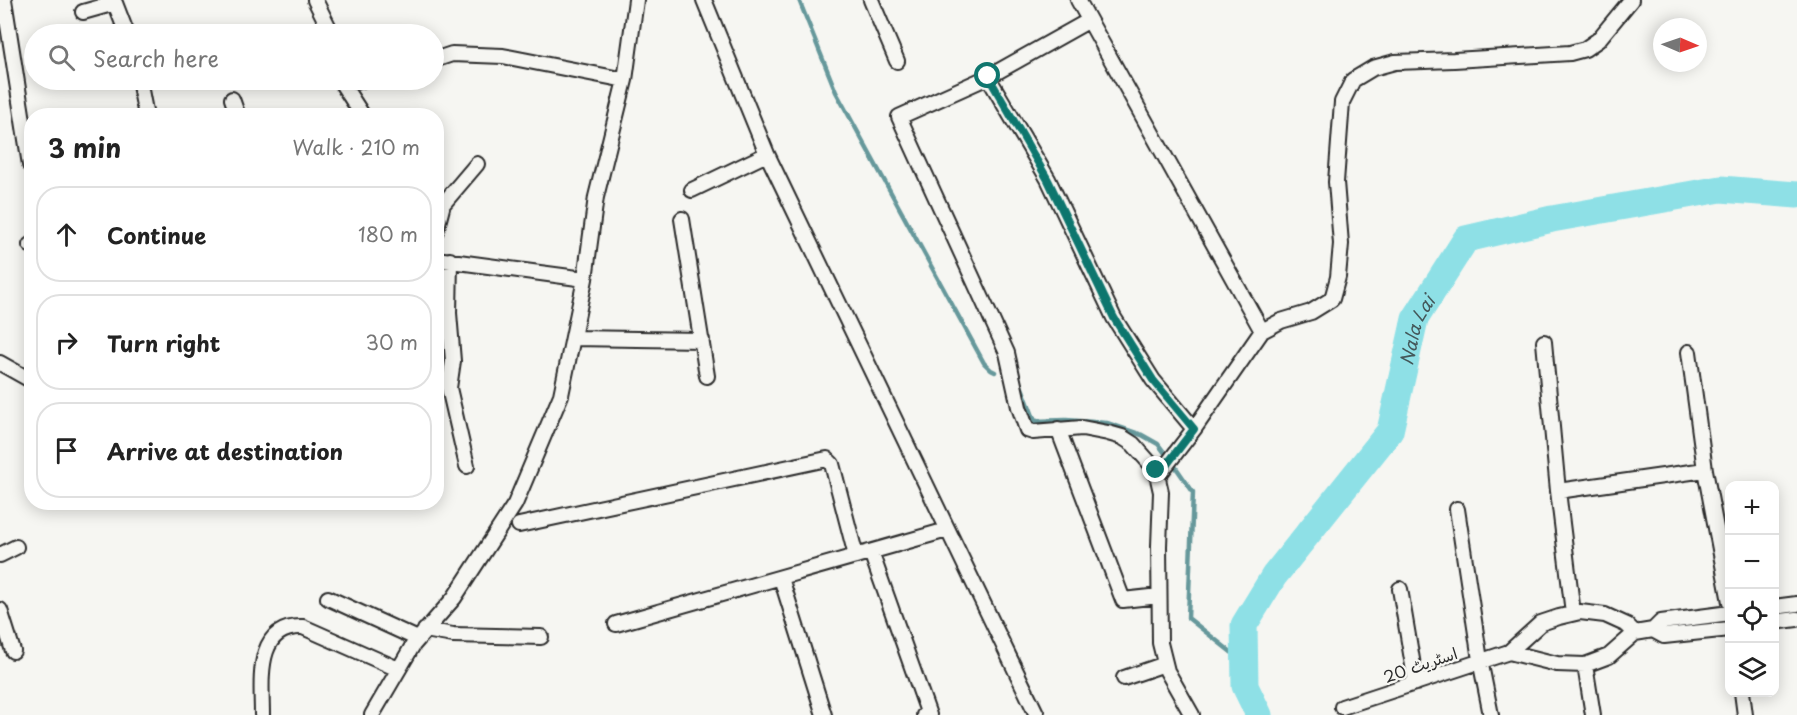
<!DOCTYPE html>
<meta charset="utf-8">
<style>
body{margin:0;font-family:"Playpen Sans","Playpen Sans Arabic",sans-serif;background:#f2f2f2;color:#222}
.controls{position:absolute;right:18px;bottom:18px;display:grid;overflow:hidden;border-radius:12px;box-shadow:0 3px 15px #0003}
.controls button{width:54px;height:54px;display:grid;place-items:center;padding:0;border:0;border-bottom:2px solid #e0e0e0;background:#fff;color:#222;font:30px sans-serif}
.compass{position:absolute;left:1653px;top:18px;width:54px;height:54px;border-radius:50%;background:#fff;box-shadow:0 3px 15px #0003;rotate:92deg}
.stop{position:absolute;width:18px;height:18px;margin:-14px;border:4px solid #0f766e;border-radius:50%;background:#fff}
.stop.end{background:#0f766e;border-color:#fff;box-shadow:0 2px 6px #0008}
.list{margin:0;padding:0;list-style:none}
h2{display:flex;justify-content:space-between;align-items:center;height:78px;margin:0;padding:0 24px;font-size:26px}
h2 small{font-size:20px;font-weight:400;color:#767676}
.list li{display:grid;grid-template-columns:39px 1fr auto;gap:18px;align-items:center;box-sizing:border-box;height:96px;margin:0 12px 12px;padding:0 12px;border:2px solid #e0e0e0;border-radius:24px}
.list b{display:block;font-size:22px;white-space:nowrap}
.list em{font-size:20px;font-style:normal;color:#767676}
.icon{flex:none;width:33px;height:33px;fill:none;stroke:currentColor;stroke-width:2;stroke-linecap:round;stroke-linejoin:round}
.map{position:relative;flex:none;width:1797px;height:715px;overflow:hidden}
.search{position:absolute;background:#fff;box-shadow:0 3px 15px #0003;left:24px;top:24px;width:420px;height:66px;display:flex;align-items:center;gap:15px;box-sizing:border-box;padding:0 21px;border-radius:33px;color:#767676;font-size:22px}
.panel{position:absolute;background:#fff;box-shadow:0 3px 15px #0003;left:24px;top:108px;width:420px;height:402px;border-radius:24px}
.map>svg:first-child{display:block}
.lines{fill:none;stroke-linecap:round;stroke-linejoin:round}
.stream{stroke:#66989b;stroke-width:4.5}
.river{stroke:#8ee0e6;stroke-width:27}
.minor-casing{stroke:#2b2b2b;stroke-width:18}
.minor{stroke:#f6f6f2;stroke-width:14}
.route{stroke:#0f766e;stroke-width:8}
.labels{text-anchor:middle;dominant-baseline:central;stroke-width:4.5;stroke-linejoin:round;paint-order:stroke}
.street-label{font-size:16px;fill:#2b2b2b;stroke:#f6f6f2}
.water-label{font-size:18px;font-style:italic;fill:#44585a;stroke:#f6f6f2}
</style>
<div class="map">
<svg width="1797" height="715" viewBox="0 0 1797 715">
<rect width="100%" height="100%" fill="#f6f6f2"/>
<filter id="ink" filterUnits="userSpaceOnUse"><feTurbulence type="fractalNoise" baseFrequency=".0167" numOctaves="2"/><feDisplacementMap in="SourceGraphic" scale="12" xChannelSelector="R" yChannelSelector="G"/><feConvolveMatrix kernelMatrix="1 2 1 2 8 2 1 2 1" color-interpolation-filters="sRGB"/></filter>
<g filter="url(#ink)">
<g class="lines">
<path class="stream" d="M799,0l37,92 148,271 7,7 4,2
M1019,380l16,41 31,-1 41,3 35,12 16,9 19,25 16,23 -5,126 57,45"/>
<path class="river" id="s1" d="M1259,715l-14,-29 -1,-61 30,-49 116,-145 25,-112 51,-80 86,-20 169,-30 76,6"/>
<defs>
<path id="minor" d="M4,0l26,165
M315,0l17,34
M704,0l63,154 270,561
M871,0l26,61
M1078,0l184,331
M83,12l32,-9 12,31
M1088,21l-100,56 -89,40 108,236 12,54 8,23 6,2 49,-4 26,5 14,4 11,7 23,26 5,22 -2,54 1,97 7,28 25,44
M434,60l18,-6 51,2 122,24
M988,77l60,102 66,139 39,62 41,49
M139,80l7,36
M342,80l1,5 20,31
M343,85l19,-5
M232,99l6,17
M692,190l75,-36
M436,199l7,5 -7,27
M443,204l34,-40
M682,219l25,157
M30,245l2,-1
M436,259l149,20
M450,260l-1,53 4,48 -4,27 18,78
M573,338l129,2
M1544,342l14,149 15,122
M1689,352l16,118 25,132
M0,363l32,18
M1058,429l65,171 36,-4
M1158,476l36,-47 68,-98 19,-10 30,-9 21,-13 6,-22 3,-33 -5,-62 6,-80 11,-22 20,-12 22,-6 59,-2 116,-7 15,-4 13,-9 33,-40
M1558,491l147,-21
M1457,509l23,151 11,55
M519,525l308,-66 5,5 24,92
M871,552l58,163h-5
M0,555l16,-8
M781,578l43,137
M1400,589l16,94
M328,598l90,41
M1774,607l23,-3
M0,610l13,41
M1774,622l23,-3
M616,624l331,-94
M425,630l28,5 88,2
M1653,630l8,-8 69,-9
M1509,652l48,12 28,1 24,-9 26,-23 18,-3 11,6 66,-7
M1585,665l8,50
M1124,678l41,-14
M1742,692l3,23
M1342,707l167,-55 32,-29 18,-6 21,-5 25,3 22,10 8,8
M262,715c0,-33 -8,-90 41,-88l95,42
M372,715l41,-70 41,-47 61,-94 46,-109 24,-116 11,-82 29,-117 11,-80"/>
</defs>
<use href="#minor" class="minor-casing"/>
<use href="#minor" class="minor"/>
</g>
</g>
<g class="lines" filter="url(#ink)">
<path class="route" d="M988,76l60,104 66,138 39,62 41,49 -36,47 -2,-6"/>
</g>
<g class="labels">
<g class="street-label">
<text transform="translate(1420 664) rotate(-19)">اسٹریٹ 20</text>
</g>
<g class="water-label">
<text stroke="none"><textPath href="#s1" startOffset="441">Nala Lai</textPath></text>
</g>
</g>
</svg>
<div class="controls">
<button>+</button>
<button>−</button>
<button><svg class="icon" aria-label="locate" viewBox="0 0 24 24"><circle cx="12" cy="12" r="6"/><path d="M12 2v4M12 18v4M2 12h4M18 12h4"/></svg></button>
<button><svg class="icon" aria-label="layers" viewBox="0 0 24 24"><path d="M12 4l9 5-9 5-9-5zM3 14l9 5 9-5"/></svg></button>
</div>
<svg class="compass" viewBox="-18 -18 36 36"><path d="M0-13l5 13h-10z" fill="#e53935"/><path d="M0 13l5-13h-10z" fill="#767676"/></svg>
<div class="stop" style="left:988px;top:76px"></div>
<div class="stop end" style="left:1156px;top:470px"></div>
<div class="search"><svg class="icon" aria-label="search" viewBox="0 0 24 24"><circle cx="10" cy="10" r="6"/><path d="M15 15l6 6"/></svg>Search here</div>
<section class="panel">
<h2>3 min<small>Walk · 210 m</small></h2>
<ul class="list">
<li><svg class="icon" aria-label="ahead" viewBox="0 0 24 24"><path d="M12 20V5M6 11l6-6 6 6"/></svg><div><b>Continue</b></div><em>180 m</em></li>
<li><svg class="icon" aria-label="right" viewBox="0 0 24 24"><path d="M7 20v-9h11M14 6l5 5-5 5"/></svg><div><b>Turn right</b></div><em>30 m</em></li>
<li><svg class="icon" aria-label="arrive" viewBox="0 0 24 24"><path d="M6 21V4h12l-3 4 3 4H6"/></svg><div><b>Arrive at destination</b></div></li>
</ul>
</section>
</div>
